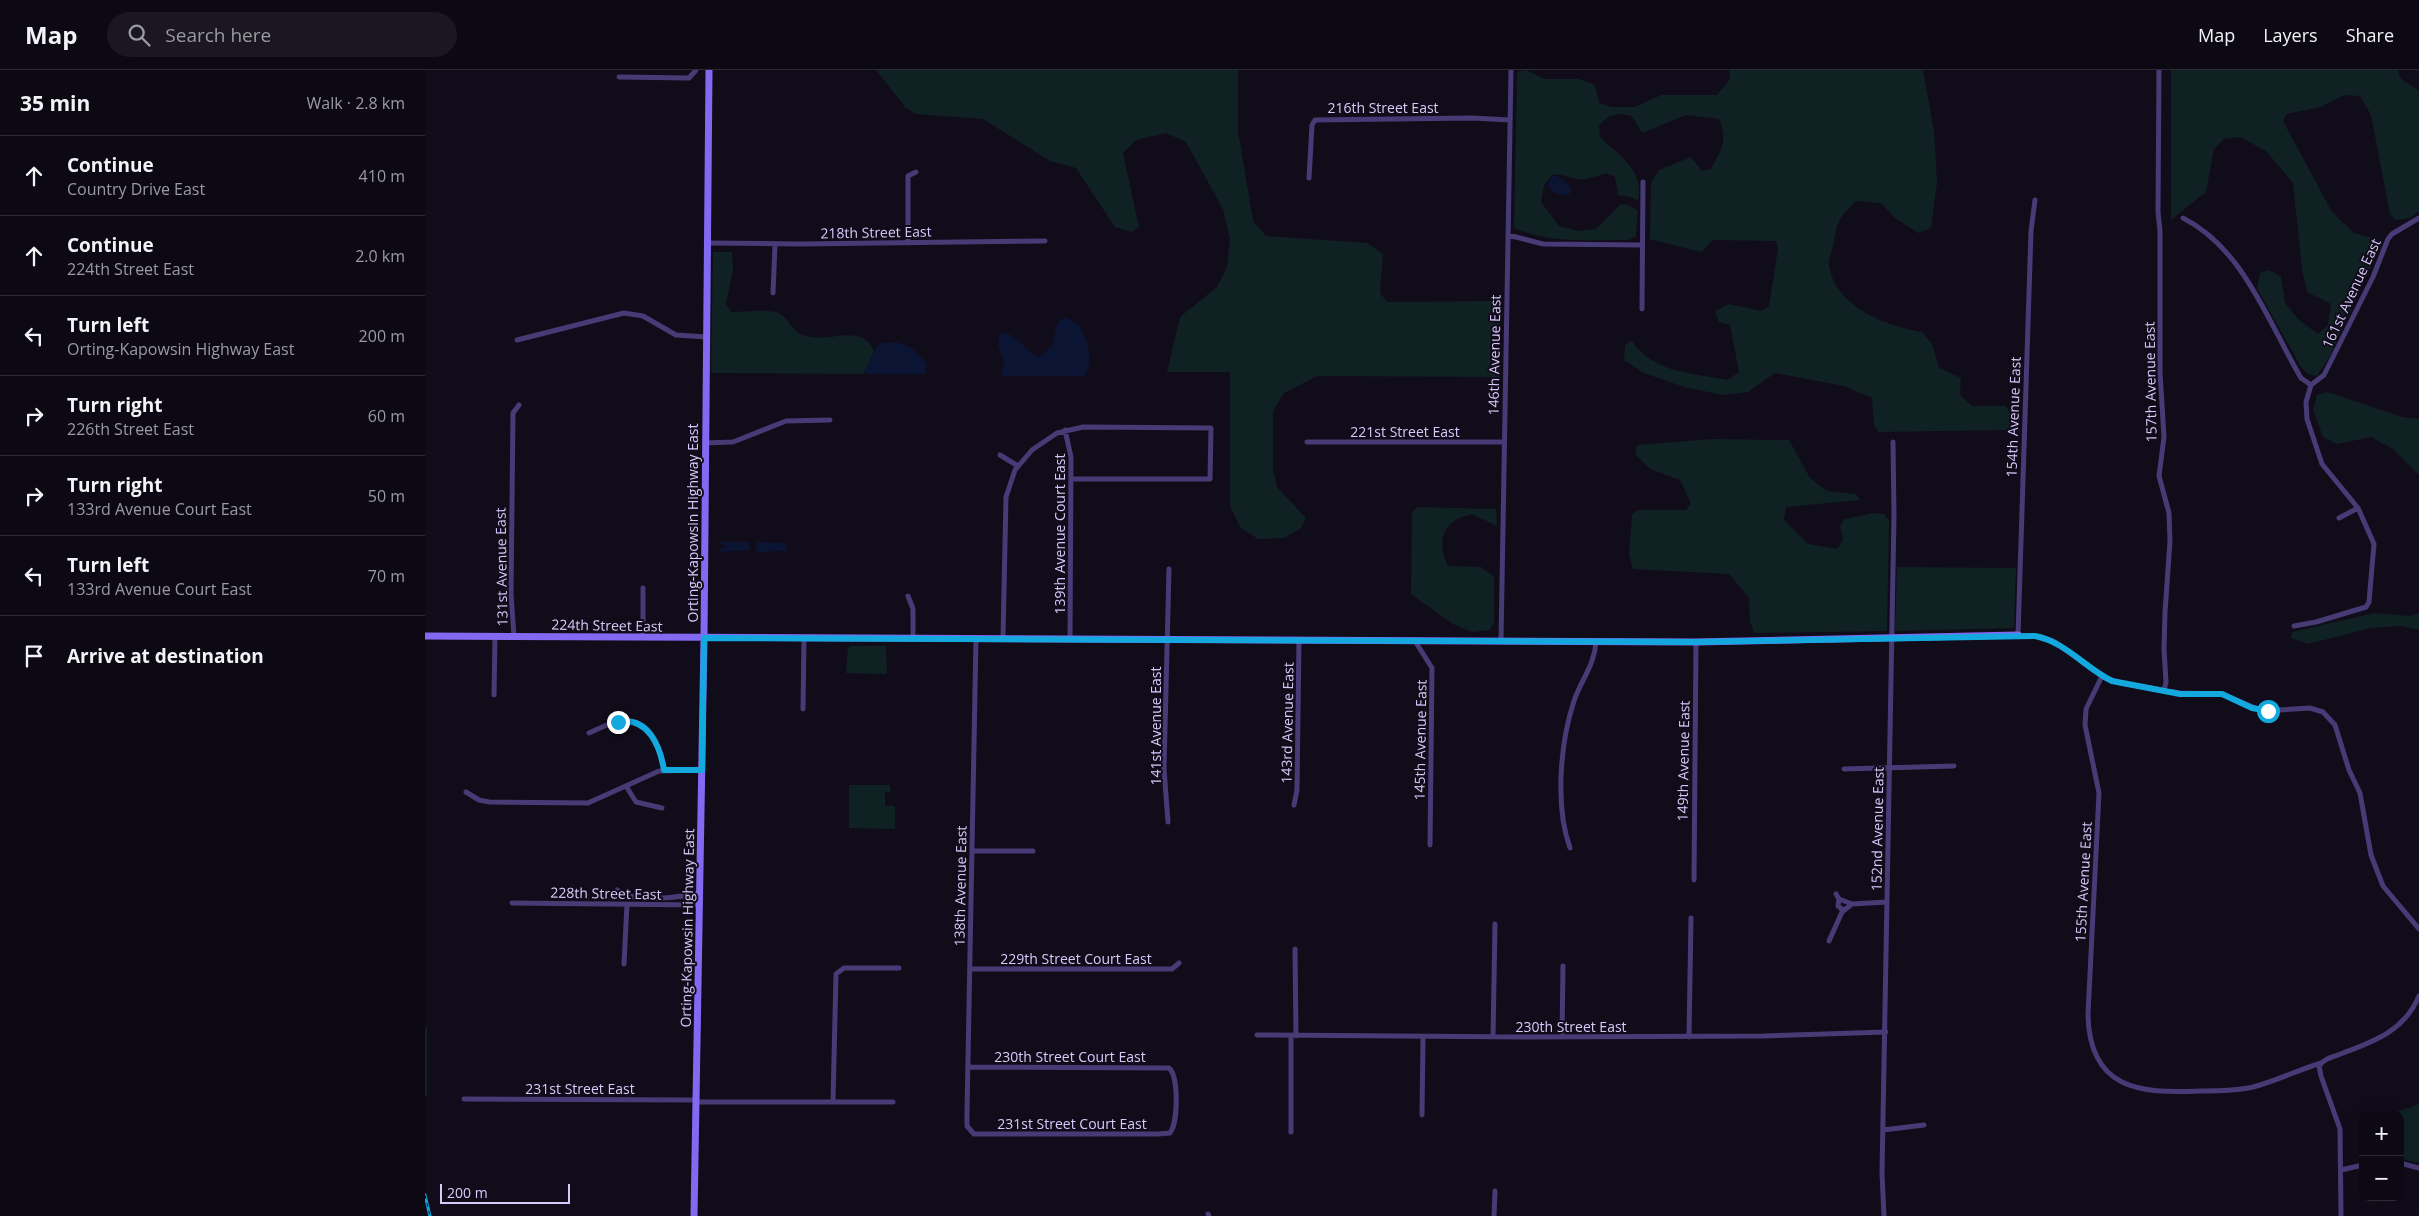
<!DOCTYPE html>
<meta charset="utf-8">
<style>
body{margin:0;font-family:"Open Sans",sans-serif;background:#1b1722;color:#f1f3f6}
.controls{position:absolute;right:15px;bottom:15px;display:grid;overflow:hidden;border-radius:10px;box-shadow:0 5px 20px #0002}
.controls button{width:45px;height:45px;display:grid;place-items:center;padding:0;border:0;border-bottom:1px solid #2d2a34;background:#0d0914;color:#f1f3f6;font:25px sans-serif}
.scale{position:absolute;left:15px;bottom:12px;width:130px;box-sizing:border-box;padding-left:5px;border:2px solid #d7cafb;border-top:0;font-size:14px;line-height:18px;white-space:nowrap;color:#d7cafb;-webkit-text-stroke:4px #110c1a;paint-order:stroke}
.stop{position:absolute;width:15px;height:15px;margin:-11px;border:4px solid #13a9de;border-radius:50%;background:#fff}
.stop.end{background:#13a9de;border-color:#fff;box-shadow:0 1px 5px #0008}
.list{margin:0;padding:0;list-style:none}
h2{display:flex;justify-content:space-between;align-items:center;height:65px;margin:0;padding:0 20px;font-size:21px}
h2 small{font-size:16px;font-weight:400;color:#9a9aa0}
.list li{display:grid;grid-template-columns:32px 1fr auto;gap:15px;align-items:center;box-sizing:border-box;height:80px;padding:0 20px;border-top:1px solid #2d2a34}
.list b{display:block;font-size:19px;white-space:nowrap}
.list p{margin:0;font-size:16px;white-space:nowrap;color:#9a9aa0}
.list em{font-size:16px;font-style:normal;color:#9a9aa0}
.icon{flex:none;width:28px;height:28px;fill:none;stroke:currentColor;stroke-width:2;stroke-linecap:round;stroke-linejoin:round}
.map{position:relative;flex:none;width:1994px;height:1146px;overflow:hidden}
header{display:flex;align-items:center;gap:30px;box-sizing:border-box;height:70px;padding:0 25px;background:#0d0914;border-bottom:1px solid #2d2a34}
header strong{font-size:24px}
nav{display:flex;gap:28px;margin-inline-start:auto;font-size:18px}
.search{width:350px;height:45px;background:#1b1722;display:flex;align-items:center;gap:12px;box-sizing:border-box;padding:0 18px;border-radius:28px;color:#9a9aa0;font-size:19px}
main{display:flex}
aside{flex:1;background:#0d0914}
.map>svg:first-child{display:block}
.green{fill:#102124}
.water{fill:#0c1434}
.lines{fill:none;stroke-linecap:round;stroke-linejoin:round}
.street{stroke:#473b76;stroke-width:5}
.secondary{stroke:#8269f2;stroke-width:7}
.rail-casing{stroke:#13a9de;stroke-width:3}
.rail{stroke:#110c1a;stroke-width:1;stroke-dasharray:4;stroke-linecap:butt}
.route{stroke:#13a9de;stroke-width:6}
.labels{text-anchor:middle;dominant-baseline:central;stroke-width:4;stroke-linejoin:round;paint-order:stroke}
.street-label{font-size:14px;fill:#d7cafb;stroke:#110c1a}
</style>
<header>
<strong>Map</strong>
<div class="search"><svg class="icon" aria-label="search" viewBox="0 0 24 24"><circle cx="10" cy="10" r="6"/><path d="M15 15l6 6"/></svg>Search here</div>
<nav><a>Map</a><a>Layers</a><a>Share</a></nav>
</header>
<main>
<aside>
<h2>35 min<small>Walk · 2.8 km</small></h2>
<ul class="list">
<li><svg class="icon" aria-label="ahead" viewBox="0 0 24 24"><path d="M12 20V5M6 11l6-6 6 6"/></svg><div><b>Continue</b><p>Country Drive East</p></div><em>410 m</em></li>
<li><svg class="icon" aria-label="ahead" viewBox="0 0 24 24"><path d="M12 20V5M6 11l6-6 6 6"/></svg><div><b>Continue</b><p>224th Street East</p></div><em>2.0 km</em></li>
<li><svg class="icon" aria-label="left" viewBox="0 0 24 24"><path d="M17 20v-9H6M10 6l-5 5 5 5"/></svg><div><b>Turn left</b><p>Orting-Kapowsin Highway East</p></div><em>200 m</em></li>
<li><svg class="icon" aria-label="right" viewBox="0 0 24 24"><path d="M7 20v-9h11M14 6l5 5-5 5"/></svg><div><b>Turn right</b><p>226th Street East</p></div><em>60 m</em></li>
<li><svg class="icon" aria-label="right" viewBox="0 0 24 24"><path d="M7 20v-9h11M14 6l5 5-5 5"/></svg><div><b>Turn right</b><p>133rd Avenue Court East</p></div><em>50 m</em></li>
<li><svg class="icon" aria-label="left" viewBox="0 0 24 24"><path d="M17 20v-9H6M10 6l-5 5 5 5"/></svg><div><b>Turn left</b><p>133rd Avenue Court East</p></div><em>70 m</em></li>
<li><svg class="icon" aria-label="arrive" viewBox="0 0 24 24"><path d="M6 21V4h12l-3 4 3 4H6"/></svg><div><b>Arrive at destination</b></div></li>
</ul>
</aside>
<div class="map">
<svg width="1994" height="1146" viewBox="0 0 1994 1146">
<rect width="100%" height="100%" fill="#110c1a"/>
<path class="green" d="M451,0h362v61l15,90 13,15 101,7 16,11 -3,39 7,9 112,-1 1,76 -183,-1 -33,17 -11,18v58l4,18 29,31 -5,10 -17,10 -26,1 -18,-12 -10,-21v-134h-63l13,-55 37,-30 10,-20 3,-28 -7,-30 -37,-67 -20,-9 -30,7 -13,13 16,74 -8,5 -16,-5 -39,-59 -26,-7 -67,-42 -67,-5 -11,-7z
M1101,0l19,9h34l16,6 4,18 13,4h23l26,-12h56l13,-16 -1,-9h194l11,61 3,52 -6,45 -13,5 -23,-15 -14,-15 -25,-2c-19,19 -18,19 -23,45 -1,6 -5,13 -4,19 6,42 57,61 93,67l10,12 7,24 22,10 -1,17 12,11h34l8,15 -4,9 -132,2 -4,-7 -2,-27 -28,-12 -69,-13 -27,19 -25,3 -39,-8 -40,-14 -20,-13 1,-15 7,-4c21,32 61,32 96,39l11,-8 -9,-47 -11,-3 -4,-10 13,-8 33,7 8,-5 9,-57 -2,-8 -63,-1 -12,12 -51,-13 1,-57 8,-12 32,-13 11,14 9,-2c11,-21 17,-27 8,-50l-33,-4 -44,18 -10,-17c-15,-4 -24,-2 -33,10l1,11c19,19 45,33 38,64l-7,-4 -13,-2 -3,-18 -9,-4c-9,3 -20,8 -29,6 -10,-2 -15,-6 -25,-4l-8,10 -3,17 18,24 20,5 17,-2 25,-25 8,1 9,6 -2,25 -8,4c-40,0 -76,4 -114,-12l3,-156z
M1746,0h226l4,9 18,12v120l-9,7 -15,2 -5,-6 -19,-99 -11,-19 -16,-1 -23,12 -35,7 -3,7 49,91 22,21 23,6 4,5 -52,114 -12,18 -9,-2 -7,-7 -44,-79 3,-15 8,-3 13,6 4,27 14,17 19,14 10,-9 3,-21 -24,-12 -5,-23 -9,-86 -27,-32 -26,-14 -16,2 -10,10 -8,43 -35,28z
M288,182h19l1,17 -7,35 5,8c12,0 40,-4 50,2 9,7 12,19 25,22 25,7 56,-14 68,16l-11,22 -152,-1z
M1902,322l75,25 17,2v56l-26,-26 -22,-12 -34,7 -14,-7 -10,-27 4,-15z
M1288,369l76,1 21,38 17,13 29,3 4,6 -74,7 -2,13 24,24 29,5 6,-10 -3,-12 4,-8 30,-6 10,1 5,7 -2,110 -133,2 -4,-12 -1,-23 -20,-24 -96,-5 -4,-14 3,-40 6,-5h48l5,-6 -11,-24 -30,-11 -15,-15 2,-9z
M993,437l78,2 1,17 -25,-12c-6,2 -14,4 -19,8 -15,10 -12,31 -5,44l33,1 13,10v45l-4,8 -18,2 -19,-8 -42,-30 1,-82z
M1472,497l119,1 -2,60 -119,3z
M1949,543l36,3 9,-3v17l-18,-4 -30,2 -63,16 -17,-6 1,-6z
M426,576h35l1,28 -41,-1 2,-25z
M424,715h41v7h-5v14h10v23l-46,-1z
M0,957h2v69h-2z
M1994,1034v59l-19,-4v-44l-9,-1z"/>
<path class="water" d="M1127,106h5l12,9 2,6 -3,5 -14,-3 -6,-8z
M641,247l12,7c10,17 16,33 7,52h-84l3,-14 -6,-17 1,-11c14,-6 26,17 40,23l14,-12c2,-11 1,-24 13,-28z
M468,272c14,0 26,11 34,22l-2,10h-58l-3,-2 14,-27 4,-2z
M296,472h28v8l-28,2 -1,-3 8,-2 -8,-3z
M332,472l28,1 2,8 -31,1z"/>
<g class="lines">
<path class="street" d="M1734,0l-1,142 2,19v141l4,65 -5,39 10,37 1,28 -5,71 -1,37 2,33 -2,9
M194,7l70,1 7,-8
M884,108l3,-53 3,-5 157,-2 38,2
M1610,130l-4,31 -13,404 17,1 18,5 49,35 18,7 60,10 42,1 41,17 47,-3 13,4 12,13 14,45 11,23 11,62 12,31 36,43
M1758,148c61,31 85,104 118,160l10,7
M1083,165l35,9 99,1
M282,173l93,1 245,-3
M483,173v-67l8,-4
M348,223l2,-49
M1217,239l1,-127
M92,270l107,-27 19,3 33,19 30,2
M1886,315l13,-10 49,-98 15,-38 4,-5 27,-16
M640,360l6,27 -1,182
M882,372h196
M280,373l28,-1 53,-21 44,-1
M575,385l18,11
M1914,448l19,-10
M483,526l5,13v29
M1869,556l22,-4 50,-15 3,-5 5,-58 -16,-36 -36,-44 -15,-45 -1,-17 5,-17
M89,566l-3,-42 2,-181 6,-8
M218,567v-49
M578,568l3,-141 9,-27 17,-20 25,-17 26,-6 128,1 -1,51h-139
M990,571l17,27 -2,177
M1076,571l10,-571
M1677,606l-16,33 -1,16 14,68 -11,221c1,75 51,80 112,77 17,0 36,0 53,-4 23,-6 45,-17 68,-24
M69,625l1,-59
M378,639l1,-71
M164,663c11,-5 22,-11 33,-12 28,-3 39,27 42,49
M1419,699l110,-3
M201,716l10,16 26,6
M41,722l13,8 10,2 99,1 71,-32 43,-1
M869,735l3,-15 2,-150
M743,752l-4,-53 5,-200
M1145,778c-15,-41 -10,-105 4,-147 7,-21 21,-36 22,-60
M547,781h61
M1269,810l2,-238
M192,820c17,14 63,7 83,3
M1411,824l3,5 13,5 35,-2
M1414,829l-1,7 5,4
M87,833l188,2
M1404,871l13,-29 10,-8
M870,879l1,87
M199,894l3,-60
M545,899h202l7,-6
M832,965l270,2 236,-1 123,-4
M866,966v96
M1068,967l2,-113
M1137,967l1,-71
M1264,967l2,-119
M543,997l201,1c10,8 9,55 1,65l-12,1h-184l-7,-8v-14l9,-474
M39,1029l232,1
M271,1032h197
M408,1032l3,-128 8,-6h55
M997,1045l1,-78
M1458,1060l41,-5
M1975,1093l19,5
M1916,1100l22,-5
M783,1144l1,2
M1069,1146l1,-25
M1459,1146l-2,-43 12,-658 -1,-73
M1916,1146l-1,-87 -19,-53 -2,-10c5,-8 15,-9 24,-13 32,-12 62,-23 76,-57"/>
<path class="secondary" d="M0,566l1271,6 322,-7
M269,1146l10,-578 5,-568"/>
<defs>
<path id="rail" d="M0,1125l5,21"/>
</defs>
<use href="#rail" class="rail-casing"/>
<use href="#rail" class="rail"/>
</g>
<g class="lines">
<path class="route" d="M193,652c30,-6 42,24 46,48h38l2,-132 992,4 339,-6c31,6 50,32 77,45l68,13h42l30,14 16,3"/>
</g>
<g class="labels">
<g class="street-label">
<text x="958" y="37">216th Street East</text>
<text transform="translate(451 162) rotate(-1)">218th Street East</text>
<text transform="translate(1926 223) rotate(-65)">161st Avenue East</text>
<text transform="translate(1069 285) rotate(-89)">146th Avenue East</text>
<text transform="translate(1725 312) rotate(-91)">157th Avenue East</text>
<text transform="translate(1588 347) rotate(-88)">154th Avenue East</text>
<text x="980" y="361">221st Street East</text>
<text transform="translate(267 453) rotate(-90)">Orting-Kapowsin Highway East</text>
<text transform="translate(634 464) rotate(-90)">139th Avenue Court East</text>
<text transform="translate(76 497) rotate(-91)">131st Avenue East</text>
<text transform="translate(182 555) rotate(1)">224th Street East</text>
<text transform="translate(862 653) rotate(-89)">143rd Avenue East</text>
<text transform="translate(730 656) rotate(-90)">141st Avenue East</text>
<text transform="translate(995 670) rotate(-89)">145th Avenue East</text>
<text transform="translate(1258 691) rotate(-89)">149th Avenue East</text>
<text transform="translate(1452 759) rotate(-89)">152nd Avenue East</text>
<text transform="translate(1658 812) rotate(-87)">155th Avenue East</text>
<text transform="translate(535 816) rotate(-89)">138th Avenue East</text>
<text transform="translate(181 823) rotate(1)">228th Street East</text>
<text transform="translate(262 858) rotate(-89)">Orting-Kapowsin Highway East</text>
<text x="651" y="888">229th Street Court East</text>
<text x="1146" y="956">230th Street East</text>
<text x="645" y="986">230th Street Court East</text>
<text x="155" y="1018">231st Street East</text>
<text x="647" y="1053">231st Street Court East</text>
</g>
</g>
</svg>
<div class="controls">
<button>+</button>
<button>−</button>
</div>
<div class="scale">200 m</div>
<div class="stop" style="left:1843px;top:641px"></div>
<div class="stop end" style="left:193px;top:652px"></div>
</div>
</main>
